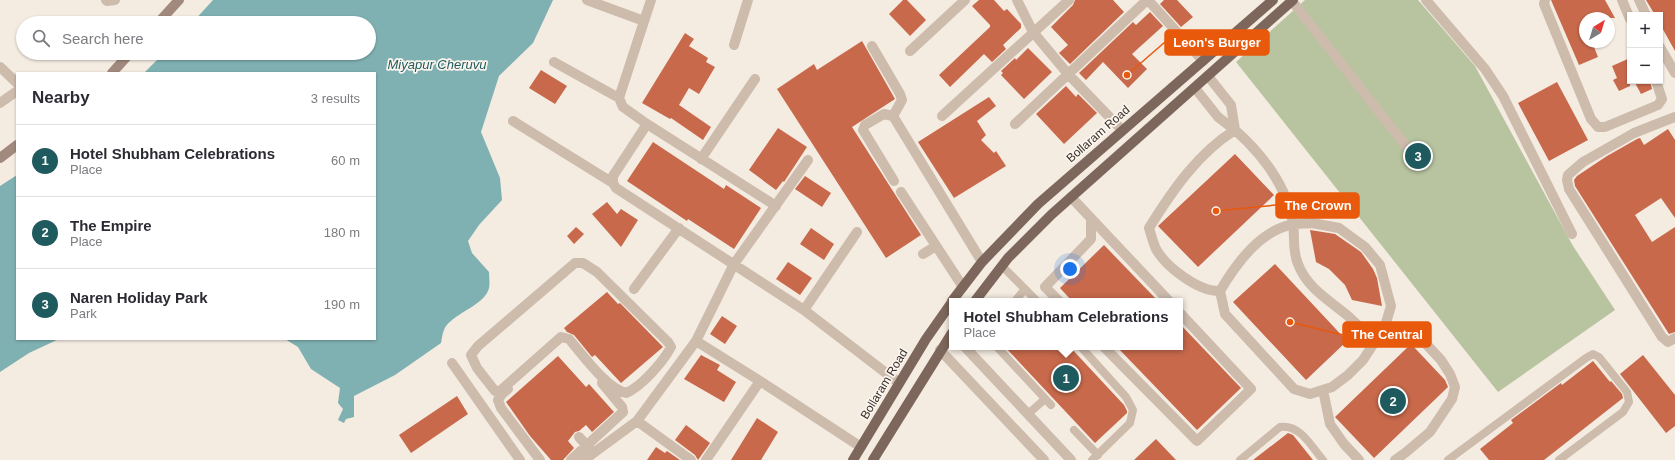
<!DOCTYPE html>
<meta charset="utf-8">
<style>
body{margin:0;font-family:Arial,sans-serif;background:#f2f2f3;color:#2b2b33}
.controls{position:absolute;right:12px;top:12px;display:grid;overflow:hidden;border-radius:0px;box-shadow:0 1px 3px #0004}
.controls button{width:36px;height:36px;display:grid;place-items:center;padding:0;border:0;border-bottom:1px solid #e1e1e2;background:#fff;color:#2b2b33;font:20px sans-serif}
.compass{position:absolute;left:1579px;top:12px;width:36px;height:36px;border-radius:50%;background:#fff;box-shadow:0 1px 3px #0004;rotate:38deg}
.you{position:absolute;left:1070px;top:269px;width:14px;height:14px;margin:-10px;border:3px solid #fff;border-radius:50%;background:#1a73e8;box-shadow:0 0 0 6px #1a73e833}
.badge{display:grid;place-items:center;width:26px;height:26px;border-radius:50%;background:#1f5a5e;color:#fff;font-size:13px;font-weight:700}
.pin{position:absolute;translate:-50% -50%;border:2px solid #fff;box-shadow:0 1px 4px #0006}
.popup{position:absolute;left:949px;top:298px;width:234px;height:52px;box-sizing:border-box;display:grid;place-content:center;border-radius:0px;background:#fff;filter:drop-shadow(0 1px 3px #0005);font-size:13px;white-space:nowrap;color:#7c7c81}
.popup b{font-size:15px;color:#2b2b33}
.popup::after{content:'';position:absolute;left:50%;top:100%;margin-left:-8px;border:8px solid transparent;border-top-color:#fff}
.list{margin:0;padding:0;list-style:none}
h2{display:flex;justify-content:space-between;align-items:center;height:52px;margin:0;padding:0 16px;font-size:17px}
h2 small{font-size:13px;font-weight:400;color:#7c7c81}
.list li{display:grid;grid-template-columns:26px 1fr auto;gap:12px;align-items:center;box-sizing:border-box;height:72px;padding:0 16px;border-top:1px solid #e1e1e2}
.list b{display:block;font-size:15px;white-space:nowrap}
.list p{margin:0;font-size:13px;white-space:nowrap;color:#7c7c81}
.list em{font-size:13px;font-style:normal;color:#7c7c81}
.icon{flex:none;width:22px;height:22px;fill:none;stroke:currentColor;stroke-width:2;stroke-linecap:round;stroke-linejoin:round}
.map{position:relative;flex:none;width:1675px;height:460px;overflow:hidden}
.search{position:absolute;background:#fff;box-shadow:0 1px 3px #0004;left:16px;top:16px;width:360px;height:44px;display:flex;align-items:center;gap:10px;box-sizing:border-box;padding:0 14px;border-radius:22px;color:#7c7c81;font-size:15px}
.panel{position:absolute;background:#fff;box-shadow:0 1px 3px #0004;left:16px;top:72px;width:360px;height:268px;border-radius:0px}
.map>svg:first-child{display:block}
.green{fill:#b8c4a0}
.water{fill:#7fb0b2}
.building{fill:#c8694b}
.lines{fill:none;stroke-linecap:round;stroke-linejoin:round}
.lane{stroke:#cdbbac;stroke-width:8}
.street{stroke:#cdbbac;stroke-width:10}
.secondary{stroke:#a18a7d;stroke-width:10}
.primary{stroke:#7d675c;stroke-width:10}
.labels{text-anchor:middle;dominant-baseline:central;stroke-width:3.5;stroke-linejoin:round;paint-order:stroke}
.street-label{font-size:12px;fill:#3b302b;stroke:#fbf5ee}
.water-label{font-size:13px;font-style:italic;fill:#1f5a5e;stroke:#fbf5ee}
.leader{fill:none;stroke:#e8590c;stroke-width:1.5}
.callout-dot{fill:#e8590c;stroke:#fbf5ee;stroke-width:1.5}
.callout{fill:#e8590c;stroke:#e8590c;stroke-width:1.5}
.callout-label{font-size:13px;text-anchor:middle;font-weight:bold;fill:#fff}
</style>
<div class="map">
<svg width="1675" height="460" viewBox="0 0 1675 460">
<rect width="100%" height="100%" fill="#f4ebe1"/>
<path class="green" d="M1305,0h113l57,66 98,180 42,64 -117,82 -262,-330z"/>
<path class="water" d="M213,0h340l-20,43 -34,33 -18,56 19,46 2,22 -23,25 -11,16 4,12 17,19c0,5 1,11 0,16 -4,18 -39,26 -45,42 -2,4 -2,9 -3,13l-46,32 -41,21v21l-8,2 -2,4 -6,-3 5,-11 -5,-6 2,-15 -29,-19 -13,-22 -13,-8h90v-266h-231l20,-20h205v-30h-177z
M17,175v164h42l-30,14 -29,19v-186z"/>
<path class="building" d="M903,0h4l19,20 -16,16 -21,-22z
M979,0h15l10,11 3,-2 14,15v4l-18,17 3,4 -14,13 -8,-8 -34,33 -11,-12 51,-48v-2l-18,-19z
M1075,0h38l11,12 -54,52 -11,-11 9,-8 -17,-18 22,-22z
M1164,0h13l16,17 -12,10 -21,-23z
M1551,0h54l10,18h-30v24h7l6,15 -19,8z
M1646,0h29v51l-15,-27v-9h-5z
M1150,12l13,14 -31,28 15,15 -19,19 -25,-26 -17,18 -7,-7 54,-51 3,3z
M685,33l9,6 -5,7 19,12 -2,4 9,5 -16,27 -10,-6 -10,17 32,22 -8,13 -32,-22 -1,1 -28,-16z
M862,41l33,58 -43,28 69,108 -35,23 -109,-169 37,-25 3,6z
M1028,48l24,24 -28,27 -23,-24 2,-2 -2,-2 14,-13 1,2z
M1630,58v28l-11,5 -6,-11 4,-2 -5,-12z
M541,70l26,16 -12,18 -26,-16z
M1634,81h16l2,8 -11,5z
M1557,82l31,58 -39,21 -31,-58z
M1066,86l10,11 2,-3 19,19 -33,31 -28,-30z
M989,97l7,9 -19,15 9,14 -5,5 13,13 2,-2 10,15 -52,32 -36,-56z
M778,128l29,19 -23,35 -1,-1 -7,9 -27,-20z
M1668,129l7,11v78l-14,-20 -26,17 17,27 23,-15v105l-6,2 -94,-148 -1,-6 3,-4 30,-20 30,-17 3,-1 4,7z
M653,142l71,47 2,-4 35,23 -27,41 -46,-30 -1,2 -60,-40z
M1235,154l39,41 -76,72 -40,-41z
M805,176l26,17 -9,14 -27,-18z
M607,202l10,12 4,-5 17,11 -17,27 -29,-33z
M576,227l8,7 -10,10 -7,-8z
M811,228l23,16 -10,16 -24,-16z
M1310,230l25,4 26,18 12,17 4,9 5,28 -30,-6 -7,-15 -16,-16 -13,-7z
M1104,245l54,56h-86l-12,-13z
M788,262l24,16 -12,17 -24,-16z
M1275,264l72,77 -41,39 -73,-78z
M607,292l11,12 2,-1 43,44 -42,36 -26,-28 -3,2 -18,-22 -7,-3 -3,-4z
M722,316l15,10 -12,18 -15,-10z
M1180,324l61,64 -44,42 -80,-83h63z
M1411,344l34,36 3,7 -74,71 -39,-41z
M1005,347h65l54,58 3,6v2l-32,30z
M701,355l19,10 -3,5 19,12 -12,20 -40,-23z
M1643,355l32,40v31l-9,7 -46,-59z
M558,356l28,31 3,-3 25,28 -22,20 -6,-7 -7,6 -4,1 -7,9 6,7 -11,12h-12l-21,-24 -24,-34z
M1593,361l17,21 1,-1 11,13 1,4 -79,62h-55l-9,-11 33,-26 -2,-3 50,-37 1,2z
M457,396l11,18 -57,39 -12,-18z
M757,418l21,14 -17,28h-30z
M686,425l24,18 -12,17 -3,-5 -20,-15z
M1288,433l5,2 20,25h-60z
M1156,439l20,21h-42z
M656,447l9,6 2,-2 13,9h-33z"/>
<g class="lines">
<path class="lane" d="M1002,266l35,35
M1015,301l10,-12
M997,347l54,58
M1081,347l45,50 7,13 -3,13 -38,37
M1028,414l17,-15
M1074,430l24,25
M1240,460l40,-33c20,-3 31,19 43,33
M1448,460l138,-102 7,-4 6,3 28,35 2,10 -6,10 -64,48"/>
<path class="street" d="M106,0l1,1 8,-1
M587,0l57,21
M651,0l-32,98 4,9 24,17 129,82
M1017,0l16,32 35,42 54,56
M1148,0l55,61
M1426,0l59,69 18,27 69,138
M1545,0l-1,4 47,115 7,8h7l53,-22 4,-6 -6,-18
M1622,0l8,19
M1639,0l7,15
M1292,1l114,145
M734,45l14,-45
M872,46l28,48 2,6 -9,16
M1660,47l15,26
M910,51l55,-51
M554,62l65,36
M0,67l17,16
M1195,88l23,29 17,13 -4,-25 -23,-29
M0,103l17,-12
M942,116l127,-116
M1675,117l-41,16 -51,29 -15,13 -1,5 2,9 93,148 6,5 7,-4
M513,121l100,62 3,5 188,122 95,73
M1015,124l132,-124
M701,159l54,-80
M894,181l-31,-51 2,-5 19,-11 9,2 89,146
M613,183v-7l34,-52
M901,192l62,95
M1071,197l98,104
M1312,223l27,5 26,19 15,18 11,41 -6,20 -22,34 -15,15 -16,12 -22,7 -16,-5 -69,-75 -5,-23c16,-27 40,-61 74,-67 6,-1 12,0 18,-1z
M923,254l13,-8
M575,263h8l14,9 71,70 3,5c-8,15 -30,40 -45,46 -20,-5 -43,-38 -57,-54l-8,-2 -61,54h-5l-18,-23 -6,-13 7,-9z
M634,289l45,-61
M1220,291c-21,1 -54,-24 -64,-42 -3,-6 -5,-15 -7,-21 23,-37 49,-75 86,-98 27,24 51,55 58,92 2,14 -1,28 5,42 9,24 31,36 50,52 9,8 18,17 26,26
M1059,301l-14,-14 46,-48v-20
M804,310l53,-78
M1385,326l23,4 19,15 14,15 9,14 5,13 -3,12 -22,33 -25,21 -10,7
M696,341l64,40 101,66
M965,347l106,113
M1104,347l93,94 54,-52 -71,-76
M940,350l104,110
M452,363l68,97
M508,389l-6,5 -4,6 3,8 39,52
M1323,390l7,34 14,20 15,16
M637,421l54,39
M579,437l12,13
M571,460l52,-48 -1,-5 -20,-24
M584,460l53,-39 59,-80 38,-77 74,-104
M706,460l54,-79"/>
<path class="secondary" d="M158,23l21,-23
M112,73l18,-20
M0,158l17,-13"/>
<path class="primary" d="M952,301l30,-39 56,-58 235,-204
M975,301l33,-43 43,-43 242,-215
M853,460l73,-121 26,-37
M873,460l79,-127"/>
</g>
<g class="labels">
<g class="street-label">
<text transform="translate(1098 134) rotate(-41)">Bollaram Road</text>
<text transform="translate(884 384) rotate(-59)">Bollaram Road</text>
</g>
<g class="water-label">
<text x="437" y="64">Miyapur Cheruvu</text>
</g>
</g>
<path class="leader" d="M1127 75L1165 42M1216 211L1276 205M1290 322L1343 335"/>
<g class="callout-dot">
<circle cx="1127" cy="75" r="4"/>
<circle cx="1216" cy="211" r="4"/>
<circle cx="1290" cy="322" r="4"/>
</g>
<g class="callout">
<rect x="1165" y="30" width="104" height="25" rx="4"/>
<rect x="1276" y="193" width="83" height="25" rx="4"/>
<rect x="1343" y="322" width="88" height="25" rx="4"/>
</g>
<g class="callout-label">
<text x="1217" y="47">Leon's Burger</text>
<text x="1318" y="210">The Crown</text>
<text x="1387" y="339">The Central</text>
</g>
</svg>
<div class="controls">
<button>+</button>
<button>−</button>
</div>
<svg class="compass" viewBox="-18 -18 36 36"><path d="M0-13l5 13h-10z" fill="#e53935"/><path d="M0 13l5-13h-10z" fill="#7c7c81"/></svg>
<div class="you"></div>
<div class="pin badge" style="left:1066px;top:378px">1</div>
<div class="popup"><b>Hotel Shubham Celebrations</b>Place</div>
<div class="pin badge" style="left:1393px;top:401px">2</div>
<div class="pin badge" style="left:1418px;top:156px">3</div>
<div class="search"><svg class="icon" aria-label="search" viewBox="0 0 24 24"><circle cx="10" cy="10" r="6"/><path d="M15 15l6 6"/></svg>Search here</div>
<section class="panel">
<h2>Nearby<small>3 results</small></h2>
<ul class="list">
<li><span class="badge">1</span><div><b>Hotel Shubham Celebrations</b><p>Place</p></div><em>60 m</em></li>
<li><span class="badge">2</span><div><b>The Empire</b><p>Place</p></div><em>180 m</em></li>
<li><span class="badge">3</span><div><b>Naren Holiday Park</b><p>Park</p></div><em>190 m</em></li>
</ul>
</section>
</div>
